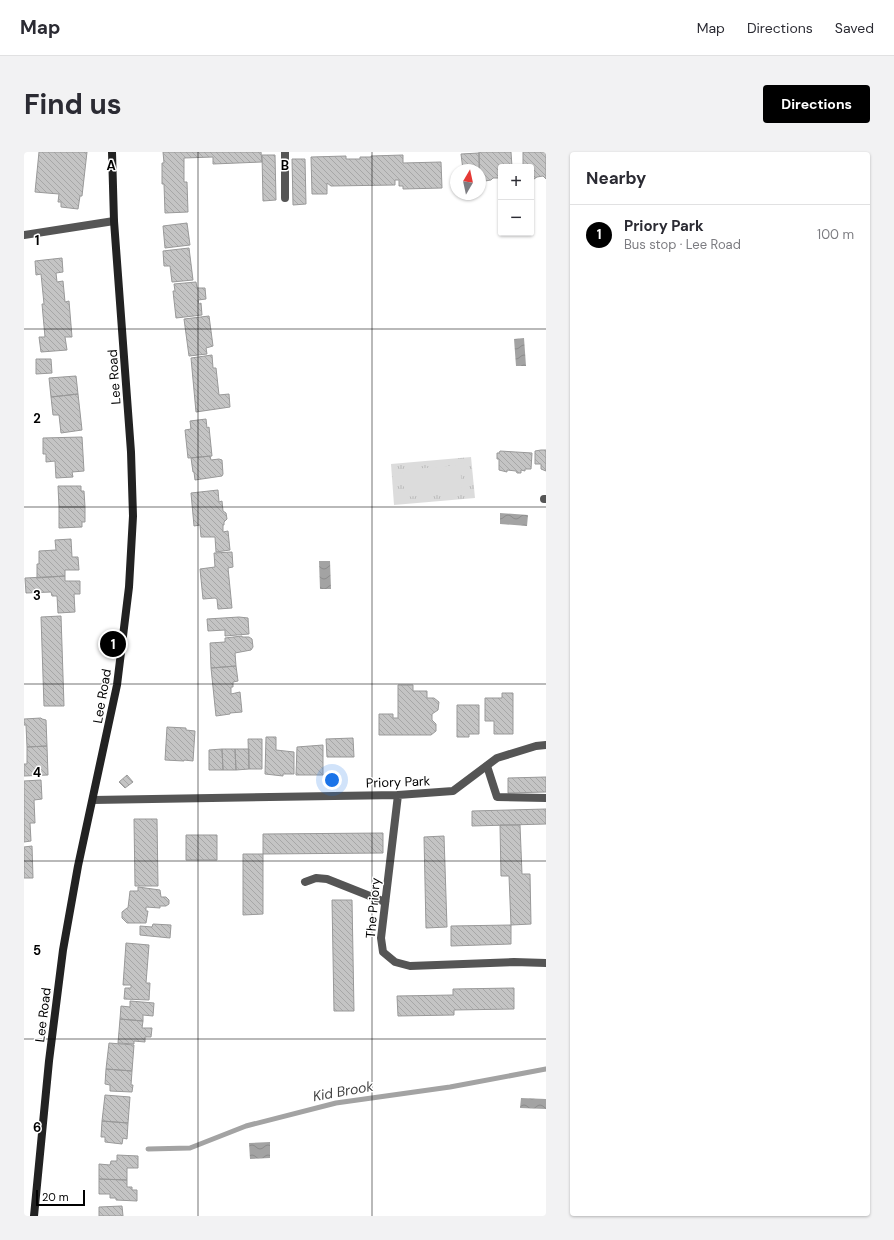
<!DOCTYPE html>
<meta charset="utf-8">
<style>
body{margin:0;font-family:"DM Sans",sans-serif;background:#f2f2f3;color:#2b2b33}
.controls{position:absolute;right:12px;top:12px;display:grid;overflow:hidden;border-radius:4px;box-shadow:0 1px 3px #0004}
.controls button{width:36px;height:36px;display:grid;place-items:center;padding:0;border:0;border-bottom:1px solid #e1e1e2;background:#fff;color:#2b2b33;font:20px sans-serif}
.compass{position:absolute;left:426px;top:12px;width:36px;height:36px;border-radius:50%;background:#fff;box-shadow:0 1px 3px #0004;rotate:9deg}
.scale{position:absolute;left:12px;bottom:10px;width:49px;box-sizing:border-box;padding-left:4px;border:2px solid #000;border-top:0;font-size:11px;line-height:14px;white-space:nowrap;color:#000;-webkit-text-stroke:3px #fff;paint-order:stroke}
.you{position:absolute;left:308px;top:628px;width:14px;height:14px;margin:-10px;border:3px solid #fff;border-radius:50%;background:#1a73e8;box-shadow:0 0 0 6px #1a73e833}
.badge{display:grid;place-items:center;width:26px;height:26px;border-radius:50%;background:#000;color:#fff;font-size:13px;font-weight:700}
.pin{position:absolute;translate:-50% -50%;border:2px solid #fff;box-shadow:0 1px 4px #0006}
.list{margin:0;padding:0;list-style:none}
h2{display:flex;justify-content:space-between;align-items:center;height:52px;margin:0;padding:0 16px;font-size:17px}
h2 small{font-size:13px;font-weight:400;color:#7c7c81}
.list li{display:grid;grid-template-columns:26px 1fr auto;gap:12px;align-items:center;box-sizing:border-box;height:60px;padding:0 16px;border-top:1px solid #e1e1e2}
.list b{display:block;font-size:15px;white-space:nowrap}
.list p{margin:0;font-size:13px;white-space:nowrap;color:#7c7c81}
.list em{font-size:13px;font-style:normal;color:#7c7c81}
.map{position:relative;flex:none;width:522px;height:1064px;overflow:hidden;border-radius:4px}
header{display:flex;align-items:center;gap:24px;box-sizing:border-box;height:56px;padding:0 20px;background:#fff;border-bottom:1px solid #e1e1e2}
header strong{font-size:19px}
nav{display:flex;gap:22px;margin-inline-start:auto;font-size:14px}
.intro{display:flex;align-items:center;justify-content:space-between;box-sizing:border-box;height:96px;padding:0 24px}
h1{margin:0;font-size:28px}
.button{padding:10px 18px;border-radius:4px;background:#000;color:#fff;font-size:14px;font-weight:700}
main{display:flex;gap:24px;padding:0 24px}
aside{flex:1;background:#fff;border-radius:4px;box-shadow:0 1px 3px #0004}
.map>svg:first-child{display:block}
.grass{fill:url(#grass-tufts)}
.pitch{fill:#dcdcdc}
.water{fill:url(#water-waves)}
.lines{fill:none;stroke-linecap:round;stroke-linejoin:round}
.stream{stroke:#a3a3a3;stroke-width:5}
.building{fill:url(#building-back-hatch);stroke:#999}
.service{stroke:#555;stroke-width:8}
.minor{stroke:#555;stroke-width:8}
.secondary{stroke:#222;stroke-width:8}
.grid{fill:none;stroke:#000;stroke-width:1;stroke-opacity:0.55}
.labels{text-anchor:middle;dominant-baseline:central;stroke-width:3;stroke-linejoin:round;paint-order:stroke}
.street-label{font-size:13px;fill:#000;stroke:#fff}
.water-label{font-size:14px;font-style:italic;fill:#444;stroke:#fff}
.grid-label{font-size:13px;text-anchor:middle;font-weight:bold;fill:#000;stroke:#fff;stroke-width:3;stroke-linejoin:round;paint-order:stroke}
</style>
<header>
<strong>Map</strong>
<nav><a>Map</a><a>Directions</a><a>Saved</a></nav>
</header>
<div class="intro"><h1>Find us</h1><a class="button">Directions</a></div>
<main>
<div class="map">
<svg width="522" height="1064" viewBox="0 0 522 1064">
<defs>
<pattern id="grass-tufts" width="24" height="20" patternUnits="userSpaceOnUse"><rect width="24" height="20" fill="#dcdcdc"/><path d="M3 7l-1-3M5 7V3M7 7l1-3M15 17l-1-3M17 17v-4M19 17l1-3" fill="none" stroke="#bbb"/></pattern>
<pattern id="water-waves" width="16" height="10" patternUnits="userSpaceOnUse"><rect width="16" height="10" fill="#a3a3a3"/><path d="M0 5q4-4 8 0t8 0" fill="none" stroke="#8b8b8b"/></pattern>
<pattern id="building-back-hatch" width="6" height="6" patternUnits="userSpaceOnUse"><rect width="6" height="6" fill="#c4c4c4"/><path d="M-1 5l2 2M0 0l6 6M5-1l2 2" fill="none" stroke="#a7a7a7"/></pattern>
</defs>
<rect width="100%" height="100%" fill="#fff"/>
<path class="grass" d="M447,305l4,41 -81,7 -3,-41z"/>
<path class="pitch" d="M436,313l2,26 -57,6 -3,-27z"/>
<path class="water" d="M500,186l2,28h-10l-2,-27z
M476,361l28,2 -1,11 -27,-2z
M295,409h11l1,28h-11z
M497,946l25,1v10l-26,-1z
M246,990v16l-20,1 -1,-16z"/>
<g class="lines">
<path class="stream" d="M124,997l42,-1 56,-22 90,-23 114,-16 96,-18"/>
</g>
<path class="building" d="M15,0h48l-5,44h-2l-2,13 -17,-2v-5h-3l1,-8 -24,-2z
M139,0h98l1,10 -49,2v-7l-29,1v24h3l1,30 -23,1 -1,-29h-2v-21h2z
M455,0h32l1,15h-11v12l-2,-1h-6l-2,2 -6,1 -5,-5z
M499,0h23v27l-3,-3 -6,1 -3,2h-3v-12h-8z
M455,1v17h-16l-2,-16z
M238,3h13l1,45 -13,1z
M379,3v8l38,-1 1,26 -39,1v-3h-4v-6h-4v5l-64,1 -4,-3v11h-15l-1,-37 35,-1v3h14v-2h11v-1z
M268,7h13l1,45 -13,1z
M163,71l3,22 -25,3 -2,-22z
M165,96l4,32 -21,2 -2,-16h-6l-1,-15z
M38,106l1,14 -7,1 1,9 6,-1 2,21 4,-1 3,36h-7l2,13 -26,2 -2,-15h6l-3,-33h2l-3,-30 -5,1 -1,-14z
M172,130l1,6h8l1,11 -8,1 1,4 2,-1 1,12 -26,3 -3,-27h2l-1,-7z
M185,164l4,30 -7,2 1,6 -18,2 -5,-37z
M188,203l1,13h3l3,27 10,-1 1,13 -34,5 -5,-54z
M12,207h15l1,14 -16,1z
M52,224l2,18 -27,3 -2,-19z
M54,242l4,36 -21,3 -2,-18h-6l-2,-18z
M182,267l1,9 2,-1 3,29 -24,2 -3,-28 6,-1 -1,-8z
M58,285l2,34 -12,1 1,5 -17,1 -1,-17 -9,1v-8h-3v-16z
M517,298h5v21l-5,-2v-5h-6v-13z
M476,299l32,2 -1,16h-6v2l-4,-1v3h-4l-1,-2 -9,-1v2l-8,-2v-11h-2v-6h2z
M186,304l1,4 8,-1 3,1 1,14 -1,2 -27,4 -1,-8h-1l-2,-14z
M34,334h23v5h3l1,16h-26z
M194,338l1,12 3,-1 1,10 3,2 1,6 -3,3v3h-1v7l5,-1 2,19 -14,2 -1,-15h-14l-1,-12 -6,1 -3,-33z
M35,355h26v15h-3v5l-23,1z
M47,387l1,18h6l1,13h-14v6l-28,2v-14h2v-13l17,-1 -1,-10z
M208,400l1,15 -5,1 4,40 -14,1 -1,-10 -2,-1 -12,1 -3,-30 15,-2 -1,-14z
M41,424v5h15v13h-6l1,18 -17,1 -1,-17h-5l-1,-4 -25,1 -1,-15z
M37,464l3,90h-20l-3,-89z
M215,465l9,1 1,16 -24,2v-6l-17,1 -1,-12z
M218,484v1h7l3,2 1,8 -2,3 -16,3 1,13 -25,2 -1,-25 15,-1v-4z
M212,514l2,15 -5,1v5h-2v7l9,-2 2,20 -12,1v1l-14,2 -5,-48z
M374,533h15v6h14v7h7l5,4 -1,8 -6,4v6l4,4v7l-5,4h-52v-21h14v4h5z
M478,541h11v41h-19v-13h-9v-23h17z
M433,553h22v29h-10v3h-12z
M17,566l1,1 4,1 1,26 -20,1 -1,-22h-2v-6z
M143,575l19,1v2l9,1 -2,30 -9,-1v1l-19,-1z
M242,585h10v13l18,2v22h-11v2l-18,-2z
M329,586l1,19h-27l-1,-18z
M224,587h14v30h-13z
M299,593v30h-27l1,-28z
M23,594l1,29 -24,1v-12h3v-17z
M198,597h13l1,21h-13z
M198,597l1,21h-14v-20z
M211,597h14v20l-13,1z
M103,623l6,7 -8,6 -6,-6z
M522,625v15l-38,1v-15z
M17,628l1,19 -8,1 1,23h-5l1,18 -7,1v-61z
M522,657v15l-74,2v-15z
M110,667h23l1,67h-23z
M476,673h20l2,49h8l1,50 -20,1 -2,-49h-8z
M359,681v20l-120,1v-20z
M162,683h31v25h-31z
M420,684l3,91 -21,1 -2,-91z
M8,694l1,32h-9v-31z
M219,702h20v60l-20,1z
M114,735l22,3 1,7h5l3,3v4l-3,2h-6v2l-14,-1v4h2l-2,12h-19l-5,-5v-6l5,-4h1l2,-17h8z
M308,748h20l2,111h-20z
M129,772l18,1 -1,13 -30,-3v-9l12,1z
M487,773v19l-60,2v-20z
M102,791l23,2 -3,38h4l-1,17 -25,-1 1,-11h6v-3h-8z
M490,836v21l-60,1v5l-56,1 -1,-20 56,-1v-6z
M106,849l24,2 -1,13 -10,-1v6l-23,-2 1,-13 9,1z
M96,867l23,2 -1,7h10l-1,9h-6v5l-11,-1v3l-16,-1z
M85,891l25,2 -2,26 -26,-2z
M82,917l26,2 -1,14h2l-1,7 -22,-1v-6l-5,-1z
M81,943l25,2 -2,26 -26,-2z
M78,969l26,2 -1,16 -4,-1 -1,6 -17,-2v-5h-4z
M93,1003l21,1v12h-11v12l-28,-1v-15l11,1 1,-4h6z
M75,1027l28,1v7h5v3h5v11l-21,-1v-2h-6v-4h-11z
M98,1054l1,10h-24v-9z"/>
<g class="lines">
<path class="service" d="M261,0v46
M0,83l90,-14
M463,614l10,31 49,1
M281,730l11,-4 11,1 58,23"/>
<path class="minor" d="M520,347h2
M374,643l-17,143 2,14 12,10 15,4 104,-4 32,1
M69,648l305,-5 55,-4 44,-33 39,-12 10,-1"/>
<path class="secondary" d="M10,1064l15,-155 14,-111 15,-84 39,-181 12,-98 4,-71 -2,-64 -17,-231 -2,-69"/>
</g>
<path class="grid" d="M174,0v1064M348,0v1064M0,177h522M0,355h522M0,532h522M0,709h522M0,887h522"/>
<g class="labels">
<g class="street-label">
<text transform="translate(90 225) rotate(-94)">Lee Road</text>
<text transform="translate(78 544) rotate(-80)">Lee Road</text>
<text transform="translate(374 630) rotate(-2)">Priory Park</text>
<text transform="translate(349 756) rotate(-85)">The Priory</text>
<text transform="translate(19 863) rotate(-83)">Lee Road</text>
</g>
<g class="water-label">
<text transform="translate(319 939) rotate(-10)">Kid Brook</text>
</g>
</g>
<g class="grid-label">
<text x="87" y="18">A</text>
<text x="261" y="18">B</text>
<text x="13" y="93">1</text>
<text x="13" y="271">2</text>
<text x="13" y="448">3</text>
<text x="13" y="625">4</text>
<text x="13" y="803">5</text>
<text x="13" y="980">6</text>
</g>
</svg>
<div class="controls">
<button>+</button>
<button>−</button>
</div>
<svg class="compass" viewBox="-18 -18 36 36"><path d="M0-13l5 13h-10z" fill="#e53935"/><path d="M0 13l5-13h-10z" fill="#7c7c81"/></svg>
<div class="scale">20 m</div>
<div class="you"></div>
<div class="pin badge" style="left:89px;top:492px">1</div>
</div>
<aside>
<h2>Nearby<small></small></h2>
<ul class="list">
<li><span class="badge">1</span><div><b>Priory Park</b><p>Bus stop · Lee Road</p></div><em>100 m</em></li>
</ul>
</aside>
</main>
